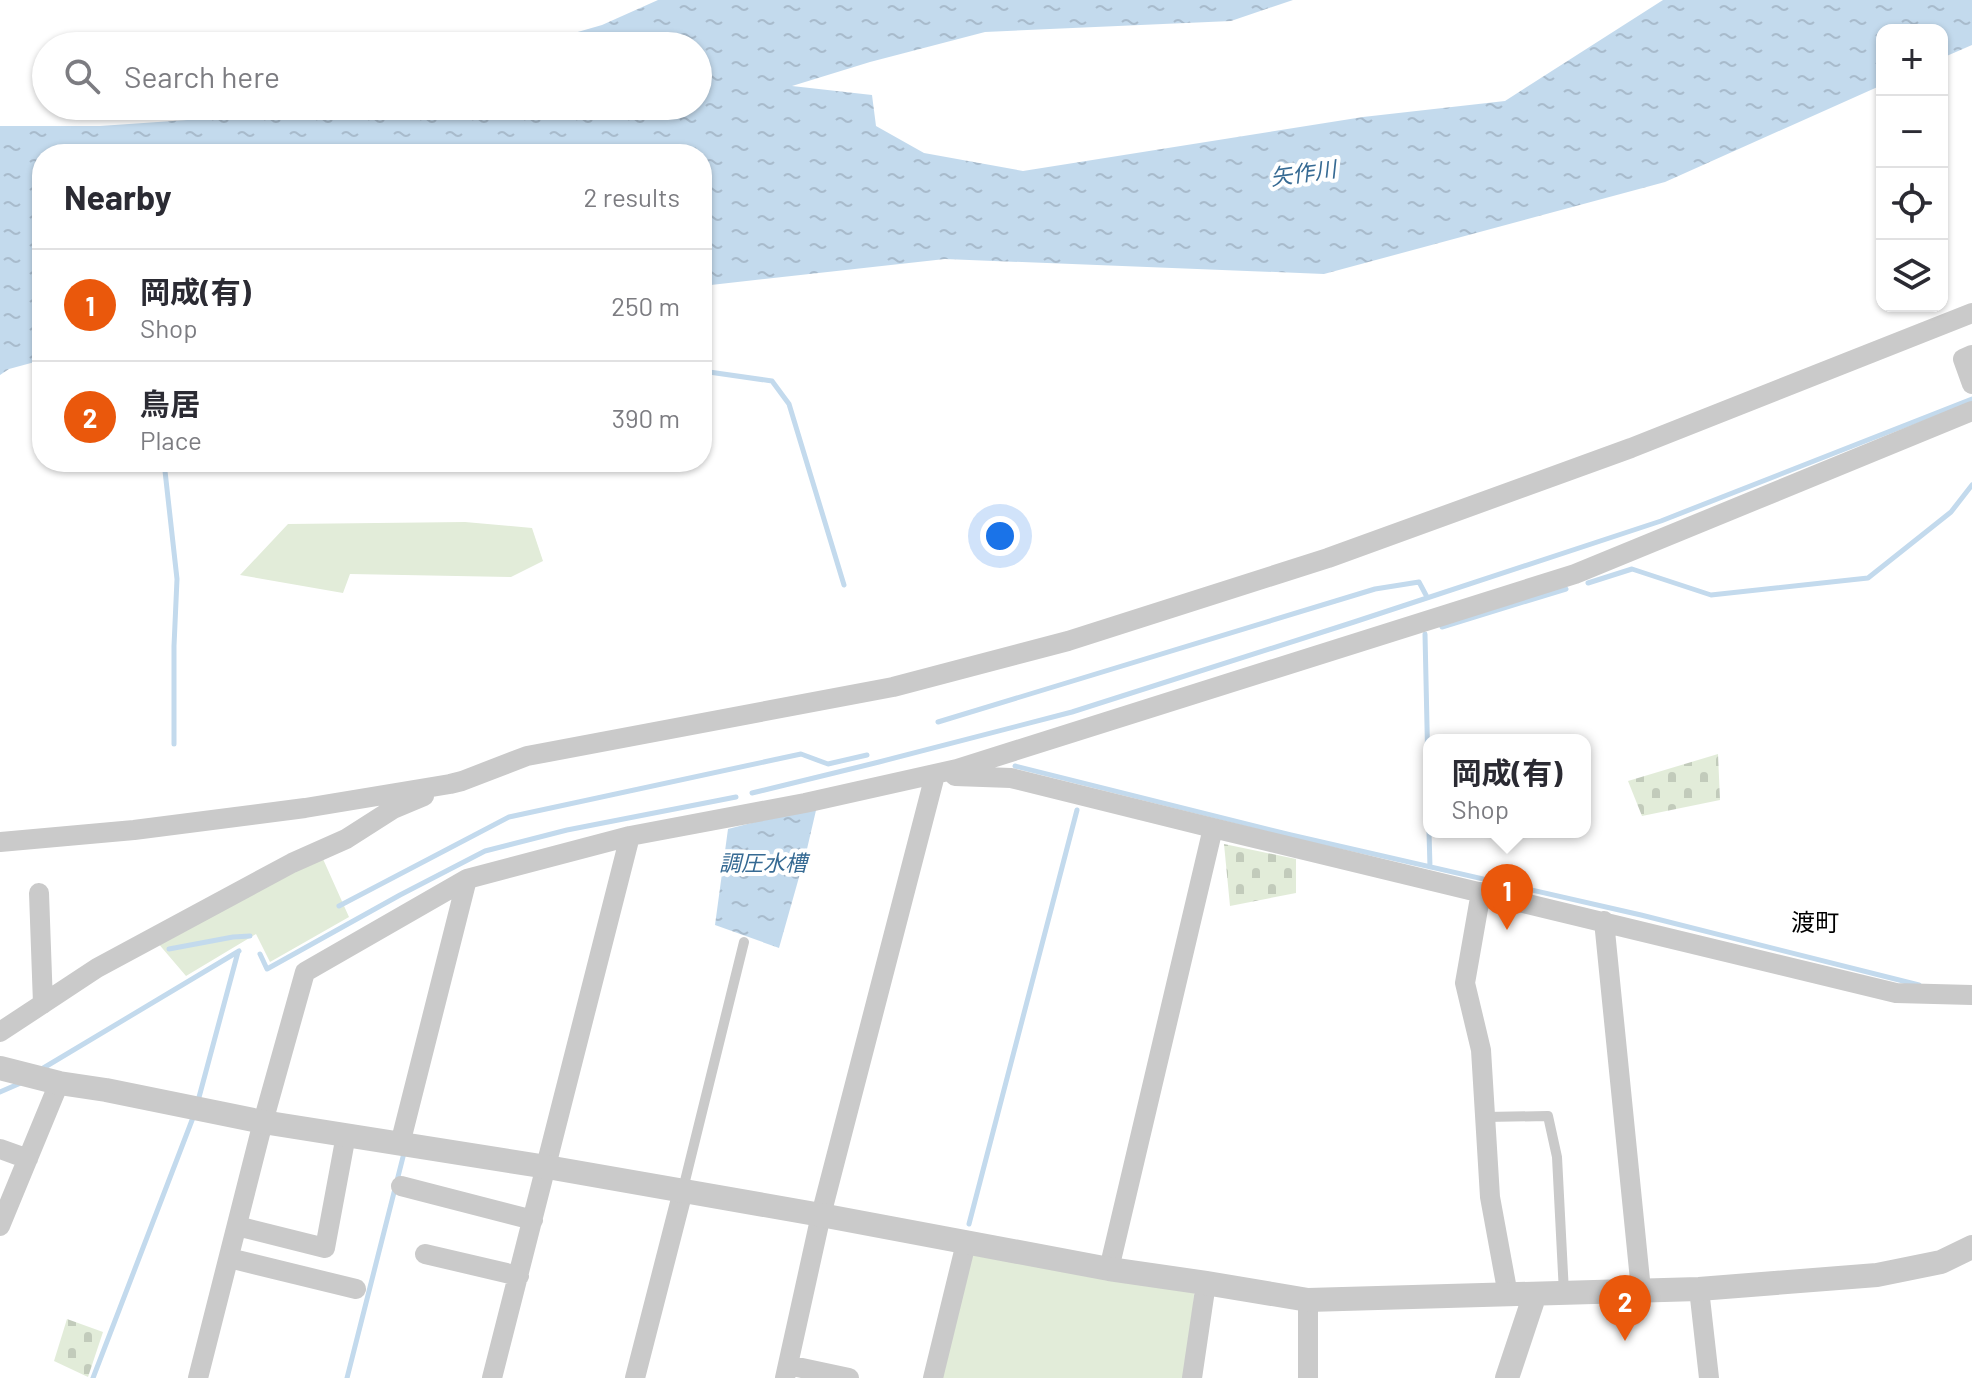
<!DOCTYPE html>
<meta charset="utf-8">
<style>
body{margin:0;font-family:Barlow,"Noto Sans JP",sans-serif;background:#f2f2f3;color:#2b2b33}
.controls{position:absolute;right:24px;top:24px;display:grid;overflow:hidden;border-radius:16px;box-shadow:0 2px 6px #0004}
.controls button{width:72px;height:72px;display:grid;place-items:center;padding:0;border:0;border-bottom:2px solid #e1e1e2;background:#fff;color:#2b2b33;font:40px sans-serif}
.you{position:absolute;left:1000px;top:536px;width:28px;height:28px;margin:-20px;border:6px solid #fff;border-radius:50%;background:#1a73e8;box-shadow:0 0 0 12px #1a73e833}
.badge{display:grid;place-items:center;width:52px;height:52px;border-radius:50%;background:#ea580c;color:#fff;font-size:26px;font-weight:700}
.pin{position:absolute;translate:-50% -66px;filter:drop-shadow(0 2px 4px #0008)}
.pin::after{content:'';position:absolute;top:42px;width:28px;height:24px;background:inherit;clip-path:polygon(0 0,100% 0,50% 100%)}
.popup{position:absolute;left:1423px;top:734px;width:168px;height:104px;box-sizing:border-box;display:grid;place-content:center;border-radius:16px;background:#fff;filter:drop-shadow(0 2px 6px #0005);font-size:26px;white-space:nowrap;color:#7c7c81}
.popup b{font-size:30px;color:#2b2b33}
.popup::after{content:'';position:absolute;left:50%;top:100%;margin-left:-16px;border:16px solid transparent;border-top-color:#fff}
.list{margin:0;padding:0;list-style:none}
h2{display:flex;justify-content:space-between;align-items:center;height:104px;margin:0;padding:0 32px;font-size:34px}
h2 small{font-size:26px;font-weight:400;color:#7c7c81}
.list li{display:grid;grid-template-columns:52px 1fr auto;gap:24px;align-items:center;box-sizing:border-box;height:112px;padding:0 32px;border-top:2px solid #e1e1e2}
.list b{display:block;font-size:30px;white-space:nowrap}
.list p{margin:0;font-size:26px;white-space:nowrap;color:#7c7c81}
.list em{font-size:26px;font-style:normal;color:#7c7c81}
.icon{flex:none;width:44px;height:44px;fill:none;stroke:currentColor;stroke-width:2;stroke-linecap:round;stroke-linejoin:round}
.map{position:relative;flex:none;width:1972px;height:1378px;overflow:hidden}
.search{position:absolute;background:#fff;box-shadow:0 2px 6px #0004;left:32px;top:32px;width:680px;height:88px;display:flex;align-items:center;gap:20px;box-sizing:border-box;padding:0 28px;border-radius:44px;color:#7c7c81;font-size:30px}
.panel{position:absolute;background:#fff;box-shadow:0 2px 6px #0004;left:32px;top:144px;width:680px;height:328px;border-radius:32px}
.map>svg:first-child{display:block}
.green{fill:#e2ecd9}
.cemetery{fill:url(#cemetery-stones)}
.water{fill:url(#water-ripples)}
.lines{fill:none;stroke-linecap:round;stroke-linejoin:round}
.stream{stroke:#c3daed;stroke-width:5}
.service{stroke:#cacaca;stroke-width:10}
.minor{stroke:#cacaca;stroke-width:20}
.tertiary{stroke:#cacaca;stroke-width:24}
.labels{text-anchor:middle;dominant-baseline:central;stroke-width:8;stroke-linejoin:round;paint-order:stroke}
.water-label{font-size:22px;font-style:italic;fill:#366a93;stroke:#fff}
.quarter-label{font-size:24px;fill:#000;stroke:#fff}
</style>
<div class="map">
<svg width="1972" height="1378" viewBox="0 0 1972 1378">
<defs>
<pattern id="cemetery-stones" width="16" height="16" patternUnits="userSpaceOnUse" patternTransform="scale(2)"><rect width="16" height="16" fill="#e2ecd9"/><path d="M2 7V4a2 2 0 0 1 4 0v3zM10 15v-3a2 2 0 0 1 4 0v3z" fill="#c2cbbb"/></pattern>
<pattern id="water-ripples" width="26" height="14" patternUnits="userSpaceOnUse" patternTransform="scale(2)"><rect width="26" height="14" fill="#c3daed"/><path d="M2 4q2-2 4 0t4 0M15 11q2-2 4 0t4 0" fill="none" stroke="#a8bbcc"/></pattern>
</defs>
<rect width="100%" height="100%" fill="#fff"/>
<path class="green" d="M465,522l67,6 11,33 -32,16 -161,-3 -7,19 -103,-18 48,-51z
M323,859l26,58 -79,45 -14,-28 -70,42 -29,-34 137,-76z
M973,1253l221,40 -3,85h-250z"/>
<path class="cemetery" d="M1718,754l2,46 -78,16 -14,-35z
M1224,844l72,15v34l-66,13z
M67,1319l36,13 -15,45 -34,-16z"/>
<path class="water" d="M658,0h635l-62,21 -246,11 -115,30 -78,24 80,9 4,31 48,27 99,18 340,-54 142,-16 158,-101h309v45l-30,13v-28h-60v55l-217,97 -341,92 -379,-15 -243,27v-132h-660v206l-33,9 -9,6v-249h100l201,-14 21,-6h376v-60h-169l73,-21z
M817,806l-10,43 -28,99 -64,-23 13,-96z"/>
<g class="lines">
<path class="stream" d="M702,371l70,10 17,23 55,181
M164,462l13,117 -3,67v98
M1588,583l44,-14 79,26 157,-17 83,-66 21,-27
M1442,627l124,-38
M1425,634l4,183
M938,722l437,-133 44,-7 8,15
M1015,766l276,69 350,80 278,70
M752,793l127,-31 193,-50 282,-90 307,-101 311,-122
M1429,832l1,35
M339,906l170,-89 292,-63 27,10 39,-9
M169,949l64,-12 17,-1
M260,954l7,15 133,-74 85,-44 82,-21 169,-33
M40,1070l199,-119
M0,1092l23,-10
M198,1101l40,-149
M969,1224l108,-414
M93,1378l101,-263
M347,1378l57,-225"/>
<path class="service" d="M1485,1117l63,-1 9,41 7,136
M683,1189l61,-247"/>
<path class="minor" d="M1972,355l-9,4 9,25
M955,776l56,2 202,50 683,165 76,2
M0,842l134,-12 171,-22 145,-24 12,-3 65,-25 366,-69 175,-46 260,-83 303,-110 341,-135
M1481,892l-16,91 16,67 9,147 18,98
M39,893l4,111
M1604,921l37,369
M0,1032l97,-64 195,-105 54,-24 47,-30 31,-13
M400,1144l67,-265
M0,1149l28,10
M401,1186l132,34
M0,1226l59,-143
M237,1226l88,22 21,-113
M425,1254l94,22
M229,1258l127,31
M1109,1269l104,-441
M1699,1289l10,89
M1308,1300v78
M788,1365l61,13
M198,1378l65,-256 42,-150 162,-93 163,-43 175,-33 152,-34 618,-195 397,-163
M492,1378l138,-542
M635,1378l48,-187
M785,1378l36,-163 114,-440
M933,1378l33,-135
M1192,1378l14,-95"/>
<path class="tertiary" d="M0,1068l59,15 47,7 157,32 284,45 274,48 288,54 97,14 102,17 391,-11 178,-14 64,-13 31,-15
M1507,1378l28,-84"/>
</g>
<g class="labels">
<g class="water-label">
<text transform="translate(1303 172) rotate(-8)">矢作川</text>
<text x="763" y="862">調圧水槽</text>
</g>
<g class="quarter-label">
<text x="1815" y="921">渡町</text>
</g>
</g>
</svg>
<div class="controls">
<button>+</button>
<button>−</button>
<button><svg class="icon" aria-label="locate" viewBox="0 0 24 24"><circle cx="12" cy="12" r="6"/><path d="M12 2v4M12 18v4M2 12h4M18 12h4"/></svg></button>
<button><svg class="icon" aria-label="layers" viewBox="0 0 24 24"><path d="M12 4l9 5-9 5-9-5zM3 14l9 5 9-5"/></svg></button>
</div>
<div class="you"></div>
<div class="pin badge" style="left:1507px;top:930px">1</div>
<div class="popup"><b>岡成(有)</b>Shop</div>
<div class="pin badge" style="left:1625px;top:1341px">2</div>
<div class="search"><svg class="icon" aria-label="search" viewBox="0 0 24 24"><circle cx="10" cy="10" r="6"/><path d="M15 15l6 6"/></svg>Search here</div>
<section class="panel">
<h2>Nearby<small>2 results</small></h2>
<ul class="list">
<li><span class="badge">1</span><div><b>岡成(有)</b><p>Shop</p></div><em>250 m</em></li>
<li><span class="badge">2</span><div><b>鳥居</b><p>Place</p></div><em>390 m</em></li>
</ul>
</section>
</div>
